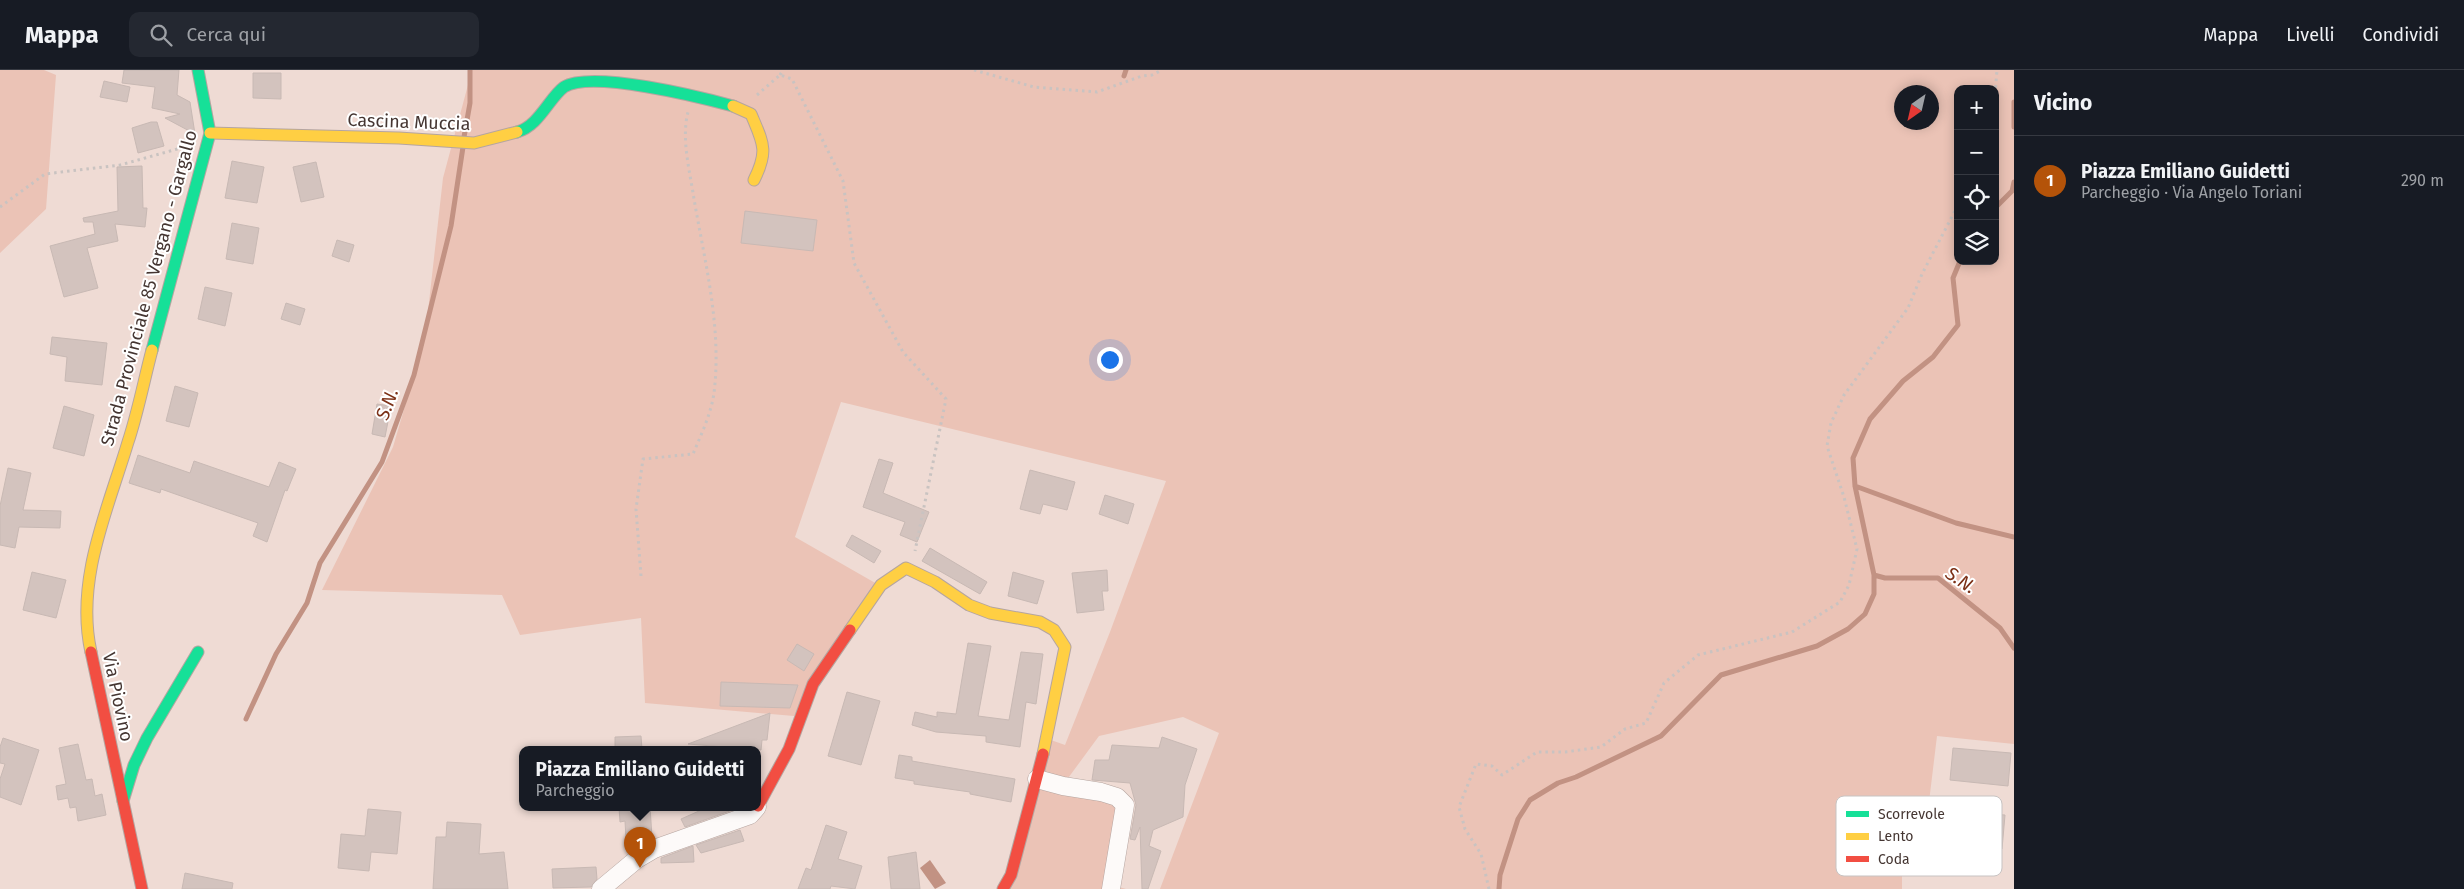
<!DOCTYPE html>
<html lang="it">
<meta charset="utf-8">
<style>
body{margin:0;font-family:"Fira Sans",sans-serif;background:#242831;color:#f1f3f6}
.controls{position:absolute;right:15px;top:15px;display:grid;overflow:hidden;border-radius:10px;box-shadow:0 2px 12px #0003}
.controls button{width:45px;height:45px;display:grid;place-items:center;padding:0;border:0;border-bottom:1px solid #363941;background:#171b24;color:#f1f3f6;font:25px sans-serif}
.compass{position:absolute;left:1894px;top:15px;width:45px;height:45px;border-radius:50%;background:#171b24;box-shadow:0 2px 12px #0003;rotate:214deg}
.you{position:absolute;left:1109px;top:289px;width:18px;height:18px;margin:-12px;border:4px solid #fff;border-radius:50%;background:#1a73e8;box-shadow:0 0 0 8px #1a73e833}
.badge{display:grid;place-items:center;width:32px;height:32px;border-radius:50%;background:#b45309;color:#fff;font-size:16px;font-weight:700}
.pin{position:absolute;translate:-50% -41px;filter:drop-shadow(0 1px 2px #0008)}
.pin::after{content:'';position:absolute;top:26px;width:18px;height:15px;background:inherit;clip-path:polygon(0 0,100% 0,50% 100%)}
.popup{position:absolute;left:519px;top:676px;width:242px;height:65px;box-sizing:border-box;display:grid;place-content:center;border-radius:10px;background:#171b24;filter:drop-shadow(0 1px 4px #0005);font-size:16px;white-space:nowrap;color:#9ea1a6}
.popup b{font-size:19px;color:#f1f3f6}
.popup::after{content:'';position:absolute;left:50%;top:100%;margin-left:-10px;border:10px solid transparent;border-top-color:#171b24}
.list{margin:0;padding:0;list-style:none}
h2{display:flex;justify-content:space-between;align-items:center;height:65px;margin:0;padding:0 20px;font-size:21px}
h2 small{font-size:16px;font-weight:400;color:#9ea1a6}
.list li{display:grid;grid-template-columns:32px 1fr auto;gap:15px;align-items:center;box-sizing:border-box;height:90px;padding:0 20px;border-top:1px solid #363941}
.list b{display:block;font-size:19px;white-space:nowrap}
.list p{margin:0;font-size:16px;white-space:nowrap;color:#9ea1a6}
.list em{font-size:16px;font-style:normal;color:#9ea1a6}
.icon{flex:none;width:28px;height:28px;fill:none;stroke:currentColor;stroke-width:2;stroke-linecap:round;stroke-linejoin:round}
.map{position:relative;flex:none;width:2014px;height:819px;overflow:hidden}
header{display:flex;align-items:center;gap:30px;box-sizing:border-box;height:70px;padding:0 25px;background:#171b24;border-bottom:1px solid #363941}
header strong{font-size:24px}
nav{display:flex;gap:28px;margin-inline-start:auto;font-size:18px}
.search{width:350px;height:45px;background:#242831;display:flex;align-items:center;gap:12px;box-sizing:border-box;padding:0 18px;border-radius:10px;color:#9ea1a6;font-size:19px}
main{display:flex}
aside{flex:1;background:#171b24}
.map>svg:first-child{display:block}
.green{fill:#ebc3b6;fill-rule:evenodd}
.water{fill:#c29283}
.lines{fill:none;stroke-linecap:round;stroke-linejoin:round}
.stream{stroke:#c29283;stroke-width:5}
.building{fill:#d3c3be;stroke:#c8b9b4}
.street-casing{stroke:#b5a5a0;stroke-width:19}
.fast-casing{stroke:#b5a5a0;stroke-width:13}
.slow-casing{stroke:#b5a5a0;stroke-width:13}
.jam-casing{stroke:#b5a5a0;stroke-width:13}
.path{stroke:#c9c3c1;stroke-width:3;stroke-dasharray:2.5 4;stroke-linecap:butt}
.street{stroke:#fdfaf9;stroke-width:18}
.fast{stroke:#16e098;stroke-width:11}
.slow{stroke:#ffcf43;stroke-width:11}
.jam{stroke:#f24e42;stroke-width:11}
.labels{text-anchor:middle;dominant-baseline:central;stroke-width:4;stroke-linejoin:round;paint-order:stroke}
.street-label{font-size:18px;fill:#453632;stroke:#fff}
.water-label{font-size:19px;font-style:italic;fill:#7c3117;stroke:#fff}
.key{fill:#fff;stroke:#c7c3c2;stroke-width:1}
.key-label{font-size:14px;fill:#453632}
</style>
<header>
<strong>Mappa</strong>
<div class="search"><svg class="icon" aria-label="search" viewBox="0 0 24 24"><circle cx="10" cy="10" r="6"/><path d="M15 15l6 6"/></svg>Cerca qui</div>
<nav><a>Mappa</a><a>Livelli</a><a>Condividi</a></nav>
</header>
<main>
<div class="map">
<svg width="2014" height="819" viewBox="0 0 2014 819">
<rect width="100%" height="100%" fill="#efdbd4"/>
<path class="green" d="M0,0h44l12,5 -10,134 -46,44z
M472,0h1542v674l-77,-8 -8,66 -17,-1 -10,49v39h-742l59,-156 -36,-16 -84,19 -36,49 54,12 -5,88 14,4h-121l43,-150 17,6 45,-113 56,-151 -325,-79 -46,135 82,47 -83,132 -149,-13 -4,-85 -121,17 -18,-40 -180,-5 71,-143 29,-99 5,-28 16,-142zM1958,19h37v172h-37zM1902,22h30v30h-30z"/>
<path class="water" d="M930,790l16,23 -11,6 -15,-21z"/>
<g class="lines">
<path class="stream" d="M1124,6l2,-6
M2014,32v25
M464,67l6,-34v-33
M1995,138l17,-17 2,-9
M1855,416l101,37 58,14
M1874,505l11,3h53l62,50 14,20
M246,649l30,-65 31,-51 13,-40 62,-101 32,-87 37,-149 12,-79
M1499,819l1,-14 18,-56 12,-19 28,-17 18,-6 85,-41 60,-61 96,-29 31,-17 17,-15 9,-20v-19l-19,-89 -2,-28 17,-39 33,-38 30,-24 25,-32 -5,-47 7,-17"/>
</g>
<path class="building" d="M124,0h55l-2,25 13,7 5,32 -30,-16 15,-4 -28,-6 3,-21 -33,-4z
M253,3h28v26l-28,-1z
M104,11l26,6 -3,15 -27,-5z
M151,52h6l7,24 -26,7 -6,-25z
M232,91l32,6 -7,36 -32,-5z
M316,92l8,35 -23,5 -8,-35z
M142,96l1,42h4l-2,19 -30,-3 3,17 -31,7 11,40 -34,9 -14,-51 45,-12 -2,-12h-9l-1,-4 35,-7 -1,-44z
M745,141l72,9 -4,31 -72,-8z
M232,153l27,5 -6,36 -27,-5z
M337,170l17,5 -5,17 -17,-6z
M205,217l27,6 -7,33 -27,-7z
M286,233l19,6 -5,16 -19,-6z
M52,267l55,6 -5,42 -37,-4 2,-24 -17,-3z
M175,316l23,7 -9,34 -23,-6z
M377,334l14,2 -6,31 -13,-3z
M64,336l30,9 -10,41 -31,-8z
M138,385l52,18 4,-12 75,26 10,-25 17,7 -9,22 -2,-1 -18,52 -14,-6 5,-13 -97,-34 -1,4 -31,-10z
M879,389l14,4 -10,30 46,19 -12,30 -17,-7 5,-13 -42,-15z
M8,398l23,5 -8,37 38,1 -1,17 -41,-1 -4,21 -15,-3v-39z
M1030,400l45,12 -8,28 -24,-6 -3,10 -20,-5z
M1105,425l29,9 -6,20 -29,-10z
M852,465l29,16 -7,12 -28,-17z
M930,478l57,34 -7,12 -58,-33z
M1107,500l1,21h-6l2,19 -27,3 -5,-40z
M32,502l34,8 -10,38 -33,-8z
M1013,502l31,9 -7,23 -29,-8z
M968,573l23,3 -13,70 31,4 12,-68 22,2 -7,50 -10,-2 -6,45 -34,-5v-6l-50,-4 -24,-7 3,-13 22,5v-5l19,2z
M797,574l17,10 -10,17 -17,-11z
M721,612l77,3 -8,23 -70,-2z
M847,622l33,9 -19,64 -33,-9z
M770,643l-3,27h-5l-1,10 -73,-6z
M641,666l1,13h-27v-12z
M1162,667l35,12 -12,36 -2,32 -30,13 -4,16 12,5 -13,38h-6l-2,-62 -5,13 -5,-1 6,-34 -6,-22 -38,-3 3,-20h14l3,-15 47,3z
M3,668l36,12 -18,55 -21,-8v-18l5,-15 -5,-1v-16z
M78,674l8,36 6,-1 3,17 7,-2 4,21 -28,6 -2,-14 -6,1 -2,-10 -10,2 -2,-14 10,-2 -7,-36z
M1953,678l58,5 -3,33 -58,-6z
M899,685l13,2v4l103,18 -4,23 -41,-8v-2l-56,-8v-3l-19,-3z
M619,737h31l2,30 -26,2 -1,-18 -5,1z
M708,737h33l-56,20 -4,-8z
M368,739l33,3 -4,42 -26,-2 -2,19 -31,-3 3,-34 24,2z
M1949,741l56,4 -3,34 -56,-5z
M447,752l34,2 -2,30 25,-2 4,37h-75l3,-52h10z
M826,755l21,7 -9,27 24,7 -7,23 -24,-3 -1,3h-32l8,-21 5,2z
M740,760l4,11 -43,12 -5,-8z
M693,776l1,16 -33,1v-5z
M916,782l4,37h-29l-3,-32z
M596,797l1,12 -6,8 -38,1 -1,-19z
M185,803l48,10 -1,6h-50z"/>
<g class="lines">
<defs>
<path id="street" d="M1037,709l26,7 38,6 16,5 8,8 -14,84
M601,819l36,-30 17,-10 96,-34 7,-8"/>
<path id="fast" d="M517,62c22,-6 32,-34 47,-45 28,-17 136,10 169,19
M152,280l58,-217 -12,-63
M123,731l11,-36 13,-27 51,-86"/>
<path id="slow" d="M733,36l18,8c12,29 18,36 3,66
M210,63l189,5 75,5 43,-11
M850,560l31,-45 25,-17 29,14 34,23 21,8 50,9 14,8 11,17 -22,107
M91,582c-16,-72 17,-143 37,-210 10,-30 16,-62 24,-92"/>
<path id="jam" d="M91,582l51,237
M758,736l31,-57 24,-65 37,-54
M1003,819l8,-14 32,-121"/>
</defs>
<use href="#street" class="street-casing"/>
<use href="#fast" class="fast-casing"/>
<use href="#slow" class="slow-casing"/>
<use href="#jam" class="jam-casing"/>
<path class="path" d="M974,0l60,17 63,5 45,-16 10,-1 10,-5
M780,5l3,-5
M1995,24l2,-24
M757,25l23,-20 12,4 51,102 11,82 49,89 43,47 -31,152
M0,137l45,-33 75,-9 68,-19
M641,506l-5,-67 7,-50 50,-5c8,-19 18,-40 21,-61 8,-65 -9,-130 -20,-194 -4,-27 -13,-60 -6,-87
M1489,819l-8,-35 -16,-25 -6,-22 17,-43 16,2 10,9 35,-23h28l36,-5 24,-18 21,-6 18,-40 34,-28 94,-23 48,-30 9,-17 8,-36 -13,-52 -17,-51 4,-23 13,-28 64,-87 14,-34 36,-69"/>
<use href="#street" class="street"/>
<use href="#fast" class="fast"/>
<use href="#slow" class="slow"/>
<use href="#jam" class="jam"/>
</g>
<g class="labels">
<g class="street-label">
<text transform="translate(409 52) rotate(2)">Cascina Muccia</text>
<text transform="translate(149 218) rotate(-75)">Strada Provinciale 85 Vergano - Gargallo</text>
<text transform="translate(118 627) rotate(78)">Via Piovino</text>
</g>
<g class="water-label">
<text transform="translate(387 334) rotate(-70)">S.N.</text>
<text transform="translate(1961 510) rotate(34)">S.N.</text>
</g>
</g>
<rect x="1836" y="726" width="166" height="80" rx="8" class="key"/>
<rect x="1846" y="741" width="23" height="6" fill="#16e098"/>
<rect x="1846" y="763" width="23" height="7" fill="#ffcf43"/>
<rect x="1846" y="786" width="23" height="6" fill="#f24e42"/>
<g class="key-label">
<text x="1878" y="749">Scorrevole</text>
<text x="1878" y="771">Lento</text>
<text x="1878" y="794">Coda</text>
</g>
</svg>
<div class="controls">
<button>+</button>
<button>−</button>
<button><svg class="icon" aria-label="locate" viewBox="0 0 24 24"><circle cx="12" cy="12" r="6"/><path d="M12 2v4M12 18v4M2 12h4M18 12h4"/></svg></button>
<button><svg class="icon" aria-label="layers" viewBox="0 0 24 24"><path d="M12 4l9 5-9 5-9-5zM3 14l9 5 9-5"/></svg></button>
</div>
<svg class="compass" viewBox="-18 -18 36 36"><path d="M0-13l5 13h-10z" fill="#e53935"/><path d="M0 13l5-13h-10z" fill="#9ea1a6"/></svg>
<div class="you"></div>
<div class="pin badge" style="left:640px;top:798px">1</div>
<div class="popup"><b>Piazza Emiliano Guidetti</b>Parcheggio</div>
</div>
<aside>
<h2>Vicino<small></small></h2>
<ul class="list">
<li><span class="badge">1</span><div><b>Piazza Emiliano Guidetti</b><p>Parcheggio · Via Angelo Toriani</p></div><em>290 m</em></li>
</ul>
</aside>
</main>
